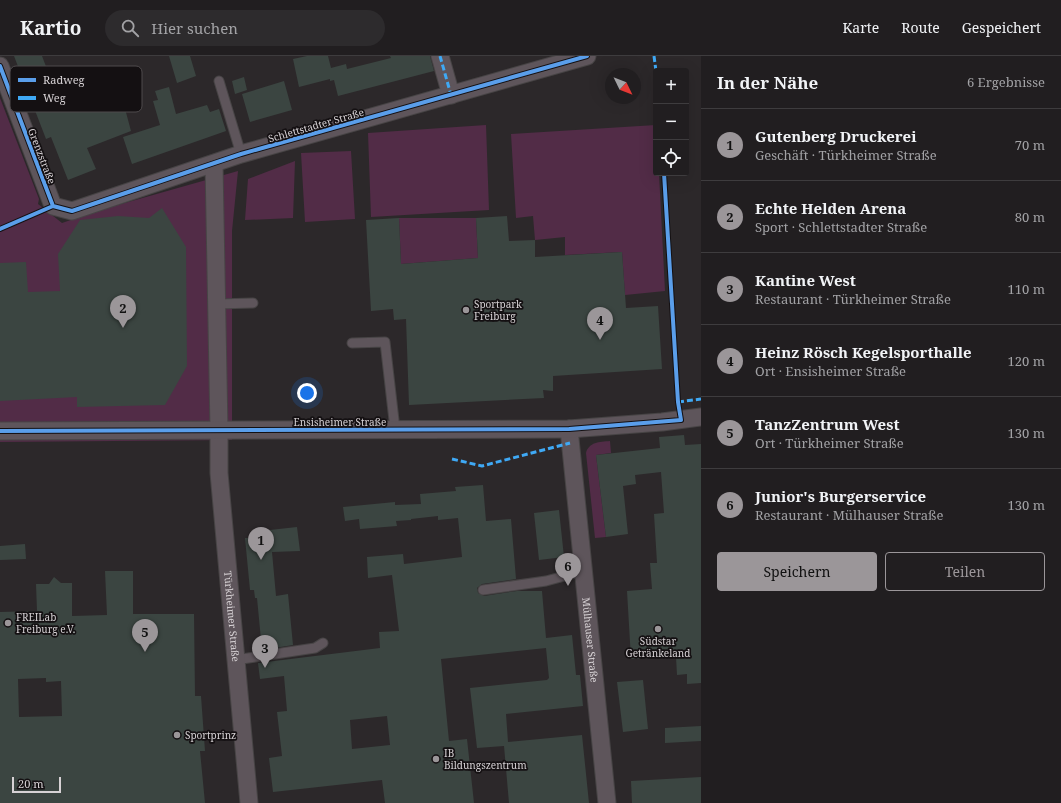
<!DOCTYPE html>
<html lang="de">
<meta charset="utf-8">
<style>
body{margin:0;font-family:"Noto Serif",serif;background:#2d2b2d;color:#f1f3f6}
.controls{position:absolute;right:12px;top:12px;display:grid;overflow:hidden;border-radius:4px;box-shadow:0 4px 16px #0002}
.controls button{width:36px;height:36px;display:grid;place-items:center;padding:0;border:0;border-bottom:1px solid #3e3c3e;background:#211e20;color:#f1f3f6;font:20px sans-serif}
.compass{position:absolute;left:605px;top:12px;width:36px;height:36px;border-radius:50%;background:#211e20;box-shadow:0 4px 16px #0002;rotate:133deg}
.scale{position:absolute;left:12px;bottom:10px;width:49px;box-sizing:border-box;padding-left:4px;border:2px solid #d7d2d5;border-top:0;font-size:11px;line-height:14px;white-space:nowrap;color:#d7d2d5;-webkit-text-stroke:3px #141012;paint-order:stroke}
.you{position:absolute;left:307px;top:337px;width:14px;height:14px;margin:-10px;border:3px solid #fff;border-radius:50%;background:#1a73e8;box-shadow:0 0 0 6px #1a73e833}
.badge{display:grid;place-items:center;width:26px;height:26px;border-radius:50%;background:#9b9699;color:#111;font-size:13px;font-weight:700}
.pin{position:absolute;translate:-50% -33px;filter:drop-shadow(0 1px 2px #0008)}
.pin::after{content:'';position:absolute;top:21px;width:14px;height:12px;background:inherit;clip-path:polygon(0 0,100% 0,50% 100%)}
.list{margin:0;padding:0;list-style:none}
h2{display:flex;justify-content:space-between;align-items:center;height:52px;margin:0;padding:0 16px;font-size:17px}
h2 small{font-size:13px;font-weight:400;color:#a2a2a5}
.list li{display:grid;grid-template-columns:26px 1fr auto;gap:12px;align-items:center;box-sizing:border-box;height:72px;padding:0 16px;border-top:1px solid #3e3c3e}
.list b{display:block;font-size:15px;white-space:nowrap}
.list p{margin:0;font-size:13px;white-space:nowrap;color:#a2a2a5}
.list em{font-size:13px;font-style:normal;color:#a2a2a5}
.actions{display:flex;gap:8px;padding:12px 16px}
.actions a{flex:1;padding:9px 0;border:1px solid #9b9699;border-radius:4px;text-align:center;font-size:14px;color:#9b9699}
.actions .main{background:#9b9699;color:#111}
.icon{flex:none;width:22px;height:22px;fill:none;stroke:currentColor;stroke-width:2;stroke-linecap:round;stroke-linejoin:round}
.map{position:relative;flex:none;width:701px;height:747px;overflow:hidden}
header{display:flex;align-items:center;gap:24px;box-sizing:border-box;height:56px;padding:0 20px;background:#211e20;border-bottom:1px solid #3e3c3e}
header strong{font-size:19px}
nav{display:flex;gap:22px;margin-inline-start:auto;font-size:14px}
.search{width:280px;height:36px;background:#2d2b2d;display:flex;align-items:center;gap:10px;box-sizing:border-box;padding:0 14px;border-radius:22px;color:#a2a2a5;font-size:15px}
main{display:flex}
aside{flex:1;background:#211e20}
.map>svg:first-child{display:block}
.green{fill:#522c47}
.building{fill:#3b4541;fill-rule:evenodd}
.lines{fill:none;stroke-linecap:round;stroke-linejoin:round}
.lane-casing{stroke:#474445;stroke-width:11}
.street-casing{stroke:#474445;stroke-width:19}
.lane{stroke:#5e555b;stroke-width:9}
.street{stroke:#5e555b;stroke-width:17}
.quiet{stroke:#3fa9f5;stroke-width:3;stroke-dasharray:6 3;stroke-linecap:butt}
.cycleway-casing{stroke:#141012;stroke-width:6}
.cycleway{stroke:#5a9eea;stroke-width:4}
.poi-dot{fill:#9b9699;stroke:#141012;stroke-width:1.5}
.labels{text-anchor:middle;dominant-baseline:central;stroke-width:3.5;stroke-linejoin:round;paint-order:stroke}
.street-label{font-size:10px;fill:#d7d2d5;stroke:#141012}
.poi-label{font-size:10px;fill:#d7d2d5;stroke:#141012;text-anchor:start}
.key{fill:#141012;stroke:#4e4a4c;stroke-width:1}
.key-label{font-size:11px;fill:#d7d2d5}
</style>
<header>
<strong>Kartio</strong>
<div class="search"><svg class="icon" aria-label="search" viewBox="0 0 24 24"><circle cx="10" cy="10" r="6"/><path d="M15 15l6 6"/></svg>Hier suchen</div>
<nav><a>Karte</a><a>Route</a><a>Gespeichert</a></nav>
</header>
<main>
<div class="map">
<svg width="701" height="747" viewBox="0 0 701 747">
<rect width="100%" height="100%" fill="#2c282a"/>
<path class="green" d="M0,42l39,101 -1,5 24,19 38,-13 138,-39 -6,60v209l-232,2z
M486,69l3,85 -118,7 -3,-84z
M656,69v48h3l6,118 -40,4 -3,-43 -57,3v-18l-30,3 -2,-24 -17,2 -5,-84z
M351,95l4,68 -50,3 -4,-69z
M295,105l-2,57 -48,2 3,-41z
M399,162h77l2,40 -77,6z
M610,385l1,12 -15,2 10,82 -11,1 -9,-85c3,-11 13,-11 24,-12z"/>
<path class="building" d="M14,0h28l13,34h1l3,6 15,-6 5,14 41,-14 11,41 -44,17 9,21 -28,11 -17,-43 -5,2z
M169,0h21l6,20 -19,7z
M307,0h21l3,12 15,-4 1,5 44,-11 -1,-2h40l4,15 -96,25 -4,-16 -4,1v-2l-31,8 -6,-28z
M244,21l3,13 -12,4 -3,-13z
M284,25l8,29 -42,12 -8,-28z
M169,31l7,27 31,-9 3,7 9,-3 7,22 -94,33 -9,-27 37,-12 -7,-24 5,-1 -3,-9z
M162,152l24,39 1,119 -22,39 -88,2v-10l-77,4v-138l26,-1 2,30 32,-1 -2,-37 22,-34 38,-4 31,2z
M507,160l2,25 26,-1v17l87,-5 4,56 32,-2 4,63 -109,7v15l-10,-1 1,8 -135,7 -3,-86 -12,1 -1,-11 -22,2 -5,-91 33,-2 2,46 77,-6 -2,-40z
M684,379l1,10 16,-1v239l-14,1v-10l-10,1 -1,-18 -45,2 -4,-68 25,-2 -2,-26h7l-3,-49 10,-1 -3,-41 -26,3 1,9 -13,2 5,48 -22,3 -10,-82 64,-7 -1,-11z
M483,429l3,36 25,-2 5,60 -34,5 -5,4 1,5 6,3 33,-5h25l4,47 26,-3 4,40h4l3,31 -77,8 2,28 74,-7 7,68h-80l-5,-57 -27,2 -7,-60 77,-8 2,-2 -3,-30 -105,11 8,82 18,-2 7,64h-89l-3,-23 -109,12 -4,-34 13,-2 -5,-44 10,-1 -3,-35 -24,3 -2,-16 122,-15 -1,-16 20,-1 -7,-56 -24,3 -1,-21 36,-3 1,10 58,-7 -4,-39 -20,2v-4l-27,3v1l-15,1 1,5 -37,3 -1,-10 -14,2 -2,-14 52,-5v3l26,-1 -1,-10 36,-3 -1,-4zM387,660l3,29 -38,4 -2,-29z
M559,454l5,47 -25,3 -5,-47z
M297,471l3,24 -28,1 4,44 12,-2 5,51 -31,5 -5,-52h-2l-1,-8h-4l-5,-52h6v-6z
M25,488l1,15 -26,1v-14z
M105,515h28v43h61l1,82h6l4,55h-5l5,52h-205v-191l37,-1 -1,-27h13l5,-7 7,6h11v33l35,-1zM46,622v4l15,-1 1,35 -43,1 -1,-38z
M643,624l5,49 -25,3 -6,-50z
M701,670v15l-36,2v-15z
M701,721v26h-69l-1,-22z"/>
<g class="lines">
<defs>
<path id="lane" d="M219,25l22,73
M217,248l36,-1
M352,287l33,-1 10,87
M483,534l63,-9 37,-10
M235,604l80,-12 8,-5"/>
<g id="street">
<path d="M440,0l11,39"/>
<path d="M0,10l53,140 19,5 169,-57 346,-98"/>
<path id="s1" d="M214,108l5,266v43l30,330"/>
<path id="s2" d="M569,373l38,374"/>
<path d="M0,375l569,-2 93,-7 39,-5"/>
</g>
</defs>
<use href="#lane" class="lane-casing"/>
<use href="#street" class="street-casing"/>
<use href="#lane" class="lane"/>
<use href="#street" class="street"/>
<path class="quiet" d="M440,0l11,39
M654,0l2,15
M678,346l23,-3
M452,403l30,7 88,-23"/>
<defs>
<path id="cycleway" d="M0,10l53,140
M53,150l19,5 169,-57 346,-98
M0,173l53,-23
M0,375l569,-2 112,-9 -3,-18 -14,-229"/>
</defs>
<use href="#cycleway" class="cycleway-casing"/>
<use href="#cycleway" class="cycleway"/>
</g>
<g class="poi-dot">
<circle cx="466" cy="254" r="4"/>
<circle cx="8" cy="567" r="4"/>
<circle cx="658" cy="573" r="4"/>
<circle cx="177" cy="679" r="4"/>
<circle cx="436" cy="703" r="4"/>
</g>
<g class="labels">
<g class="street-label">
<text transform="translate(316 69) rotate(-16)">Schlettstadter Straße</text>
<text transform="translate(42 100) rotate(69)">Grenzstraße</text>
<text x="340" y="366">Ensisheimer Straße</text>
<text stroke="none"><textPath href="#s1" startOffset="453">Türkheimer Straße</textPath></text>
<text stroke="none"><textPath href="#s2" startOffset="212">Mülhauser Straße</textPath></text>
</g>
<g class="poi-label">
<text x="474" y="248">Sportpark<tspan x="474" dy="12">Freiburg</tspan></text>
<text x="16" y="561">FREILab<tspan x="16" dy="12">Freiburg e.V.</tspan></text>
<text x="658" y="585" text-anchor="middle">Südstar<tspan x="658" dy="12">Getränkeland</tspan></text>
<text x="185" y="679">Sportprinz</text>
<text x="444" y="697">IB<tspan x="444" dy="12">Bildungszentrum</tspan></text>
</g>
</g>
<rect x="10" y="10" width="132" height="46" rx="6" class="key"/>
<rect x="18" y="22" width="18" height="4" fill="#5a9eea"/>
<rect x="18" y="40" width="18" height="4" fill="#3fa9f5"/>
<g class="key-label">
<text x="43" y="28">Radweg</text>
<text x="43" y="46">Weg</text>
</g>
</svg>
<div class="controls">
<button>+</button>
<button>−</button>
<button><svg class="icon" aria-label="locate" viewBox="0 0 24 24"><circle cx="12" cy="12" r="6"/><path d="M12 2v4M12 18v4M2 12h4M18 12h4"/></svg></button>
</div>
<svg class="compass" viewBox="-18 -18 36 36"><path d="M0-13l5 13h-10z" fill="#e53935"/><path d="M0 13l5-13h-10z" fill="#a2a2a5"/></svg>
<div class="scale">20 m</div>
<div class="you"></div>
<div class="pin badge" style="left:261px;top:504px">1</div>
<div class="pin badge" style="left:123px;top:272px">2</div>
<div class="pin badge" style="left:265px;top:612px">3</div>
<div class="pin badge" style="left:600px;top:284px">4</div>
<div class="pin badge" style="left:145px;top:596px">5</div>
<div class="pin badge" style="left:568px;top:530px">6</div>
</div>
<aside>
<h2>In der Nähe<small>6 Ergebnisse</small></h2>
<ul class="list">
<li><span class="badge">1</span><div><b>Gutenberg Druckerei</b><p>Geschäft · Türkheimer Straße</p></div><em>70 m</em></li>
<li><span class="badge">2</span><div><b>Echte Helden Arena</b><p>Sport · Schlettstadter Straße</p></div><em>80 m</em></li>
<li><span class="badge">3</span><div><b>Kantine West</b><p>Restaurant · Türkheimer Straße</p></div><em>110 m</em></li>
<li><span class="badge">4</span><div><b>Heinz Rösch Kegelsporthalle</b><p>Ort · Ensisheimer Straße</p></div><em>120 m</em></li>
<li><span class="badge">5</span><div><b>TanzZentrum West</b><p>Ort · Türkheimer Straße</p></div><em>130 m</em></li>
<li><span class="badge">6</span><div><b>Junior's Burgerservice</b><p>Restaurant · Mülhauser Straße</p></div><em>130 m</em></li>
</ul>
<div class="actions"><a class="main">Speichern</a><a>Teilen</a></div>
</aside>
</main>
